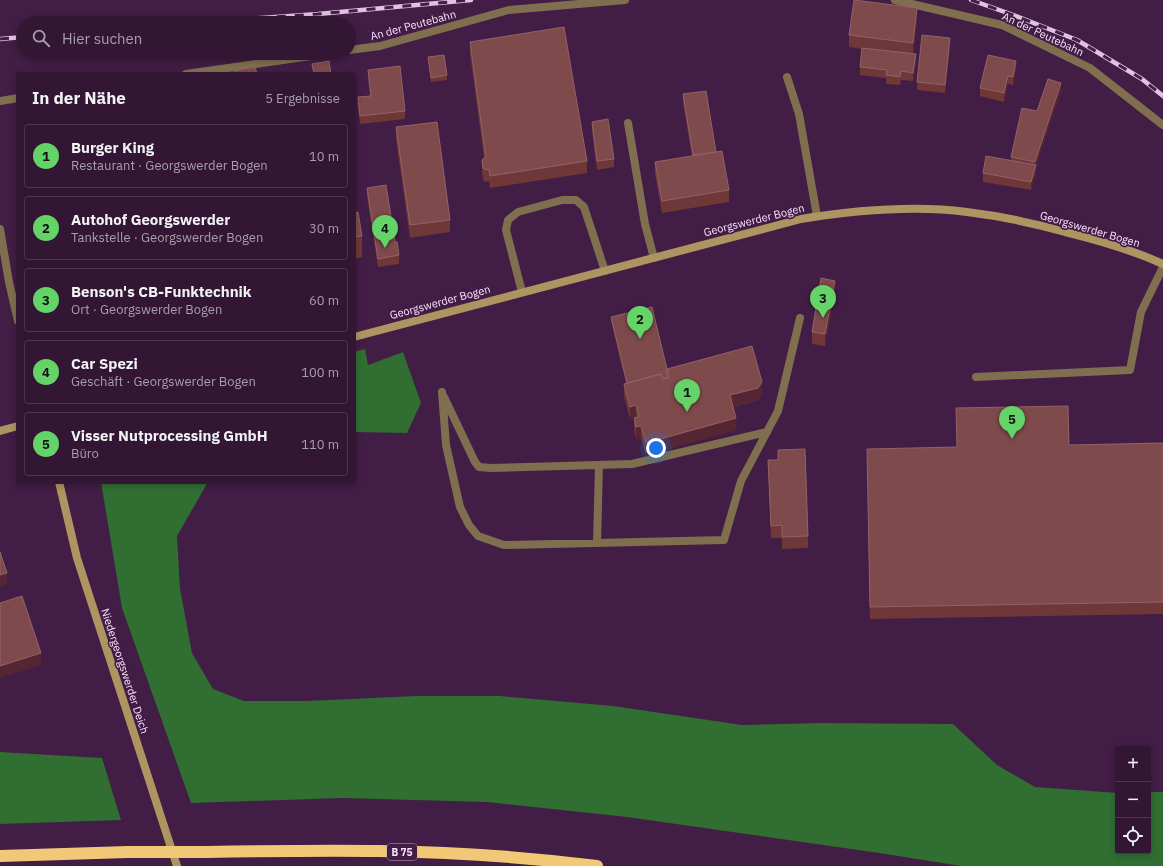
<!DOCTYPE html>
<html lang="de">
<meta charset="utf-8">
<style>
body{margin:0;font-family:"IBM Plex Sans",sans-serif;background:#3d2340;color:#f1f3f6}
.controls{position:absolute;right:12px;bottom:12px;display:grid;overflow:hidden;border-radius:4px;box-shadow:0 2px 6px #0003}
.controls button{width:36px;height:36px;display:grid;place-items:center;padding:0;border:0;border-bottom:1px solid #4d354f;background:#321634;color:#f1f3f6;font:20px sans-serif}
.you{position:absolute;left:656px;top:448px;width:14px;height:14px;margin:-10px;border:3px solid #fff;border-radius:50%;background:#1a73e8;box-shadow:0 0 0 6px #1a73e833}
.badge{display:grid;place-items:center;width:26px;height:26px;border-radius:50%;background:#64d468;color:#111;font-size:13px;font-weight:700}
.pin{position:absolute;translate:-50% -33px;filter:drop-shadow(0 1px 2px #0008)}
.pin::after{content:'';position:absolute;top:21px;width:14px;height:12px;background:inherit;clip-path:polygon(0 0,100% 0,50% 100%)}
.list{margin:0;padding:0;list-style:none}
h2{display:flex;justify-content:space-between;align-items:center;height:52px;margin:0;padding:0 16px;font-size:17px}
h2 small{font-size:13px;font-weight:400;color:#a89fac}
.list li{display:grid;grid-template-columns:26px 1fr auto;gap:12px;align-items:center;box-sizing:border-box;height:64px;margin:0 8px 8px;padding:0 8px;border:1px solid #4d354f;border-radius:4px}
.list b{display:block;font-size:15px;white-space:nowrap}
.list p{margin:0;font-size:13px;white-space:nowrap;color:#a89fac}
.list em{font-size:13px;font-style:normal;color:#a89fac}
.icon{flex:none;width:22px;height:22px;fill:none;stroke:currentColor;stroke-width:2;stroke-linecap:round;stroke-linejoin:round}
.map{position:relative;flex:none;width:1163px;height:866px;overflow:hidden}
.search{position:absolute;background:#321634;box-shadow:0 2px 6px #0003;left:16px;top:16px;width:340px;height:44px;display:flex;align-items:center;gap:10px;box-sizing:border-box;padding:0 14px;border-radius:22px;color:#a89fac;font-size:15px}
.panel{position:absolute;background:#321634;box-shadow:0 2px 6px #0003;left:16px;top:72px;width:340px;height:412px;border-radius:4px}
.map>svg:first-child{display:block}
.forest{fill:#306e32}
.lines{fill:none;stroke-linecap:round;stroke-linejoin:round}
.lane{stroke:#7f6f4f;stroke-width:8}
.street{stroke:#7f6f4f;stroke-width:8}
.secondary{stroke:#ad9460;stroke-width:8}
.highway{stroke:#f1c976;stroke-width:12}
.rail-casing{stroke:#dfc4e1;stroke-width:4.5}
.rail{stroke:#421d45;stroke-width:3;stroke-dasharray:9;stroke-linecap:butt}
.highway-bridge{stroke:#f1c976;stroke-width:12}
.wall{fill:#6f3737}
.shaded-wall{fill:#562534}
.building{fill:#7e4a4c;stroke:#926268}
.labels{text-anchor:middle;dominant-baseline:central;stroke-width:3.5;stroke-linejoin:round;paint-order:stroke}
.shield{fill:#421d45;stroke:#c4a8c6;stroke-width:1}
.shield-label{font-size:10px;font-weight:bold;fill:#fce4fe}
.street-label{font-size:11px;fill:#fce4fe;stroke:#421d45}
</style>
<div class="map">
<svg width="1163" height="866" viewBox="0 0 1163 866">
<rect width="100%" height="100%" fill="#421d45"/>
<path class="forest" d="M365,349l3,16 35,-13 18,51 -14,30 -53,-1v-80z
M101,482h107l-31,54 3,53 12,64 21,36 31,12h62l111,-5h83l113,10 129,19 77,-2 134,1 44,41 38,22 83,6v58h30v-59h15v74h-202l-82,-13 -252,-36 -140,-15 -146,-4 -150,5 -69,-195z
M0,752l102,6 19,62 -121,4z"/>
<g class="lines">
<path class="lane" d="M895,0l107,25 88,43 73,57
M349,50l31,-4 129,-36 116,-10
M186,74l146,-21
M787,77l12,37 18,102
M0,101l18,-3
M628,123l17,101 9,34
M522,292l-16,-62 2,-10 10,-8 44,-12h14l8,7 21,64
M976,377l154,-7 11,-58 22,-45
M442,392l4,53 14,62 9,18 9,11 26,9 220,-5 17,-59 37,-70 22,-93
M444,397l31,65 4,5 12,1 141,-4 135,-32
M597,543l2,-78"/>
<path class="street" d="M0,229l9,53 9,39"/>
<path class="secondary" d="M354,337l447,-118c55,-9 111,-14 166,-7 33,4 66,11 98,20 33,8 67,18 98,32
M0,431l18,-5
M59,482l18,76 100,308"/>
<path class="highway" d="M207,852c57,-1 115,-2 172,-1 73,1 146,6 218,15
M0,856l128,-4"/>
<defs>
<path id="rail" d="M971,0l45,16 61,24 65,39 21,17
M187,23l131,-9 153,-14
M0,39l23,-2"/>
</defs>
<use href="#rail" class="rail-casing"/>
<use href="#rail" class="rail"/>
<path class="highway-bridge" d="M128,852h79"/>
</g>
<path class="wall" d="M917,20l-4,34 3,8 -3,19 -12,-1 -1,5 -14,-1v-6l-26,-3v-8l2,-18 -13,-2v-12z
M470,42l117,119v12l-97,15 -1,-7 -3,1 -3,-2 -1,-8v-12l2,-2 -14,-104z
M950,46l-5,47 -28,-3v-8z
M428,57l19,18v5l-16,2z
M1016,69l-3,16 -5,-1 -4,18 -24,-6v-8z
M368,70l37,41v8l-45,5 -2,-19v-8l12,-1 -2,-18z
M1061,92l-25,74v8l-5,16 -48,-8v-9l28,-12v-4l26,-46z
M683,94l33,58 13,38v12l-67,11 -7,-39v-12l37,-6 -9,-53z
M592,122l22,37v8l-17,3 -5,-39z
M396,127l54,93v12l-40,6 -14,-99z
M367,188l28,54 4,13v9l-21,3 -11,-71z
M354,213l8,23v21l-8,2z
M835,293l-10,53 -13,-2v-12z
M611,317l56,52 95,25 -4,6 -25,7 3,23 -90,25 -5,-17 -5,1 -2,-9v-12l2,-1 -6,2 -6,-23v-12l2,-1 -15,-62z
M1163,443v171l-293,5 -3,-158 202,-16z
M778,450l30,86v12l-26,1v-11h-11l-3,-78h10z"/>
<path class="shaded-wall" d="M917,8v12l-4,35v-12z
M950,38v8l-5,47v-8z
M916,54v8l-3,19v-8z
M1016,61v8l-3,16v-8z
M1008,76v8l-4,18v-9z
M1061,83v9l-25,74v8l-5,16v-8l4,-12v-8z
M835,281v12l-10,53v-12z
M762,382v12l-4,6 -28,7v-12z
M636,405v12l-6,2v-12z
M736,418v12l-90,25v-12z
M641,426v12l-5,1v-12z
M7,573v12l-7,2v-12z
M41,653v12l-41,13v-12z"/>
<path class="building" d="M854,0l63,8 -4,35 -64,-8z
M564,27l23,134 -97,15 -1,-7 -3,1 -3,-2 -1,-8 2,-2h2l-16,-116z
M922,35l28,3 -5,47 -28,-3z
M862,48l54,6 -3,19 -12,-2 -1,6 -14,-2 1,-5 -27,-3z
M444,55l3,20 -16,3 -3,-21z
M988,55l28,6 -3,16 -5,-1 -4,17 -24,-5z
M329,61l2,13h-17l-2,-10z
M400,66l5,45 -45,5 -2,-19 13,-1 -3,-26z
M255,67l2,7h-22l-1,-3z
M1048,79l13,4 -26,79 -24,-5 11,-49 15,3z
M706,91l10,61 -23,3 -10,-61z
M608,119l6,40 -17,2 -5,-39z
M437,122l13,98 -40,5 -14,-98z
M722,151l7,39 -67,11 -7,-39z
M986,156l50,9 -5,17 -48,-9z
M386,185l9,57h2l2,13 -21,4 -11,-71z
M358,212l4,24 -8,1v-24z
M821,278l14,3 -10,53 -13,-2z
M652,307l15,62v9l-4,1 -2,-5 -34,9 -16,-66z
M752,346l10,36 -4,6 -28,7 6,23 -90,25 -5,-17 -5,1 -2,-9 5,-1 -3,-12 -6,2 -6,-23 37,-10 2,5 6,-2 -2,-8z
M1068,406l1,39 94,-2v159l-293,5 -3,-158 90,-2 -1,-39z
M805,449l3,87 -26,1v-12l-11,1 -3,-66h10v-10z
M0,552l7,21 -7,2z
M22,596l19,57 -41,13v-63z"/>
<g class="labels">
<rect class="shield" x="387" y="844" width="30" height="16" rx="3"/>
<g class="shield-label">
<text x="402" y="852">B 75</text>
</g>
<g class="street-label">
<text transform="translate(413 25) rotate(-15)">An der Peutebahn</text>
<text transform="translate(1043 34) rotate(25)">An der Peutebahn</text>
<text transform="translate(754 220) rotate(-14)">Georgswerder Bogen</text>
<text transform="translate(1090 229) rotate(16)">Georgswerder Bogen</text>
<text transform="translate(440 302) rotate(-15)">Georgswerder Bogen</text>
<text transform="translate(125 671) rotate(72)">Niedergeorgswerder Deich</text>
</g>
</g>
</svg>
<div class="controls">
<button>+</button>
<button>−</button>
<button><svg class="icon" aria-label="locate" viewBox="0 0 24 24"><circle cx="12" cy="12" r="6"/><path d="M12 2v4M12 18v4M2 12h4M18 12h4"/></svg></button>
</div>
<div class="you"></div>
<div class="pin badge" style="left:687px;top:412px">1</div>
<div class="pin badge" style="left:640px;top:339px">2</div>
<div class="pin badge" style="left:823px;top:318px">3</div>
<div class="pin badge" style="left:385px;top:248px">4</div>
<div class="pin badge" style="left:1012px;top:439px">5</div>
<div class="search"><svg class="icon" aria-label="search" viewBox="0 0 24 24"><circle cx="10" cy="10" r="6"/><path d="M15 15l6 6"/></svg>Hier suchen</div>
<section class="panel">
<h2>In der Nähe<small>5 Ergebnisse</small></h2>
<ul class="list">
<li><span class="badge">1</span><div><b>Burger King</b><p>Restaurant · Georgswerder Bogen</p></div><em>10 m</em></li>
<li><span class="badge">2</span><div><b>Autohof Georgswerder</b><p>Tankstelle · Georgswerder Bogen</p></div><em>30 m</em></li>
<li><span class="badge">3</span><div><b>Benson's CB-Funktechnik</b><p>Ort · Georgswerder Bogen</p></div><em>60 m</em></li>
<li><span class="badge">4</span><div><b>Car Spezi</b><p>Geschäft · Georgswerder Bogen</p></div><em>100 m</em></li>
<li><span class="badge">5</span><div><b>Visser Nutprocessing GmbH</b><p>Büro</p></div><em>110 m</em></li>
</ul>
</section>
</div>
